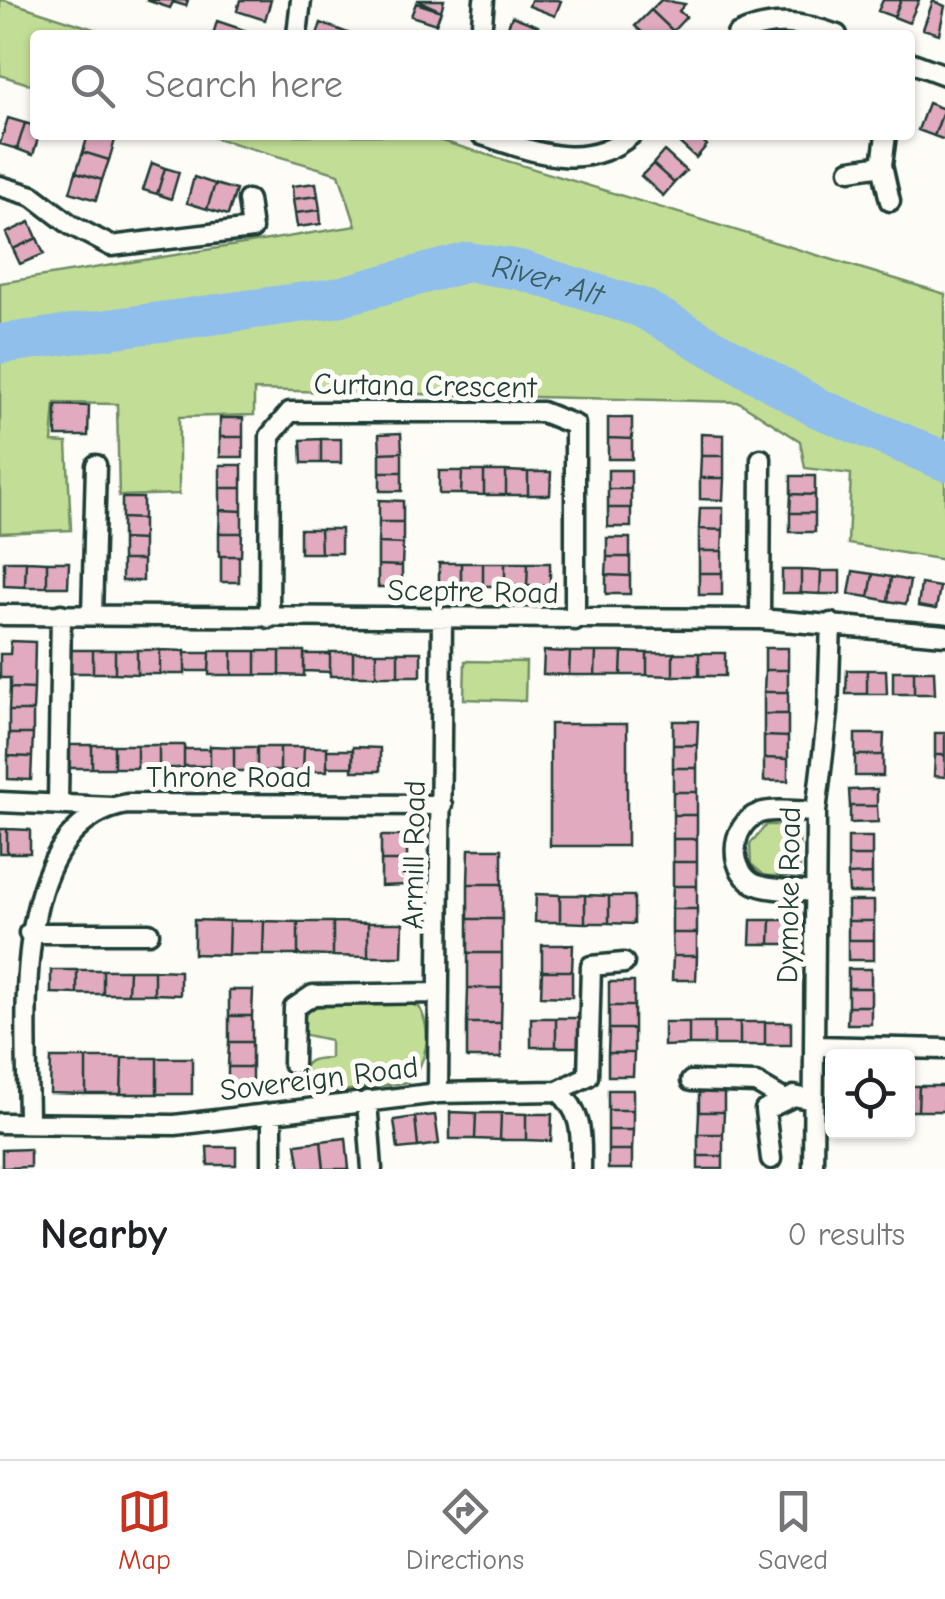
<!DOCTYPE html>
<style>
body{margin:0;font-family:"Comic Neue",sans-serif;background:#f6f6f6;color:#202124}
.controls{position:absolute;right:30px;bottom:30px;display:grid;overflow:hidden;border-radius:10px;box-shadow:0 2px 8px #0004}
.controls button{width:90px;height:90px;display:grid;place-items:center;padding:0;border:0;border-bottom:2px solid #e0e0e0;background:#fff;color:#202124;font:50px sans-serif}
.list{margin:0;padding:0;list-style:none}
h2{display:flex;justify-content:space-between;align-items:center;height:130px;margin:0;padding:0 40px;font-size:42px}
h2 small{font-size:32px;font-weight:400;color:#757577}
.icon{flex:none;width:55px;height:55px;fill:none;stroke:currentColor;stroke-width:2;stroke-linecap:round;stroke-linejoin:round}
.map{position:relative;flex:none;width:945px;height:1169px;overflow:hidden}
.search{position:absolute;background:#fff;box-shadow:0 2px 8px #0004;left:30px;right:30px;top:30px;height:110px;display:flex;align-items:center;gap:25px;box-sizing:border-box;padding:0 35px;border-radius:10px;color:#757577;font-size:38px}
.sheet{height:290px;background:#fff}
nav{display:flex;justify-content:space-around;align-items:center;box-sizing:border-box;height:140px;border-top:2px solid #e0e0e0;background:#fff;font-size:28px;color:#757577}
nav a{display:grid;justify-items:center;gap:5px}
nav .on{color:#c8321e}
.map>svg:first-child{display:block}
.green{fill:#c2de96;stroke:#708e65;stroke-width:2.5}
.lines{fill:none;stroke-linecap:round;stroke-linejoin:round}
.river{stroke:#90bfeb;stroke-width:40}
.building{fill:#e2aabf;stroke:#1f3d34;stroke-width:2.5}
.street-casing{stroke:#1f3d34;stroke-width:25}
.street{stroke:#fdfcf7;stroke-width:18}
.labels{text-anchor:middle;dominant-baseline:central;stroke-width:10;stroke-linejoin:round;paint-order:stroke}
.street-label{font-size:30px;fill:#1f3d34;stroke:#fdfcf7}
.water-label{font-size:32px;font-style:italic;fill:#3b5e62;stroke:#fdfcf7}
</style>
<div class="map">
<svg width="945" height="1169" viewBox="0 0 945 1169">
<rect width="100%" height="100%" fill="#fdfcf7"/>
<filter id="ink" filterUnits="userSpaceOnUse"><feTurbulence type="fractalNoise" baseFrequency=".01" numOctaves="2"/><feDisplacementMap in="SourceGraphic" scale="20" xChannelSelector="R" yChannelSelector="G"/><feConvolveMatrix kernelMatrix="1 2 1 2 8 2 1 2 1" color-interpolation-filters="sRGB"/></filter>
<g filter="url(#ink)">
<path class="green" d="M0,0h4l108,35h-77v51l-35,-11z
M205,135h217l523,159v266l-97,-16 3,-70 -46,-6 -5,-27 -61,-39 -485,-12v25l-75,2v77l-60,2 -2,-92 -62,-1 -3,39 15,1 4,87 -71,3v-250l356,-57 -17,-52z
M465,661l61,1 -1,39 -61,-2z
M766,825h33l1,51h-35l-14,-12 -1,-20z
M407,1003l12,4c14,24 8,57 -11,75l-93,13 -1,-15 -14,-1c4,-19 11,-21 30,-21v-18l-24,-5 -6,-11 1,-11 8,-6z"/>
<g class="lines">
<path class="river" id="s1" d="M0,344l334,-46 134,-36 52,8 122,38 174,99 129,54"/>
</g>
<path class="building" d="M146,0h42l-2,6 -13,-4 -3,6z
M240,0h31l-6,20 -28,-9z
M417,0h27l-3,11z
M531,0h27l3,1 -6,15 -26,-10z
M661,0l24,4 -6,7 7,6 -13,14 -22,-21z
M883,0h18l-7,17 -16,-6z
M901,0h18l-10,23 -15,-6z
M933,1l12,5 -6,28 -16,-5z
M416,3l25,8 -5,13 -25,-8z
M651,10l22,21 -4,4h-24l-10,-9z
M512,16l26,10 -3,9 -28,-6z
M217,21l30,10 -2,4h-32z
M321,23l32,12h-36z
M928,103l16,6 -10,27 -16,-6z
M944,109h1v31l-11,-4z
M8,118l17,5 -8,26 -17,-5z
M25,123l10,3v9h4l-6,20 -16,-6z
M88,135l27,5 -6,20 -26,-8z
M677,135h19l11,10 -11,13 -22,-20z
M664,151l22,20 -12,12 -21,-19z
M83,152l26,8 -7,20 -26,-8z
M152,163l13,5 -8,26 -14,-4z
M653,164l21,19 -11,13 -22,-20z
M165,168l14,4 -8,27 -14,-5z
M76,172l26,8 -6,20 -26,-8z
M194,177l21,7 -8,25 -20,-6z
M316,183l2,13 -25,3 -1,-13z
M215,184l21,6 -8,25 -21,-6z
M318,196l2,14 -25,3 -2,-14z
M320,210l1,14 -24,3 -2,-14z
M30,222l7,16 -24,11 -7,-16z
M37,238l7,16 -24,10 -7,-15z
M56,405l33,1 -1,30h-32z
M220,418h23v19h-23z
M608,418h24v21l-24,-1z
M401,433l1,19 -22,1 -1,-19z
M701,434l23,1v21h-23z
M220,437h23v20h-23z
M608,438l24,1v20h-24z
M321,439h20v24h-20z
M321,439v24h-19l-1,-23z
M402,452v20h-22v-19z
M701,456h23v22h-24z
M220,465h22v23h-22z
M608,470h23v19h-23z
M439,471h23l-1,23h-22z
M462,471h22v24l-23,-1z
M484,471h22v24h-22z
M506,471l22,1v23h-22z
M380,472h22v19h-22z
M528,472h23l-1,23h-22z
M791,476h24v19l-24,-1z
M700,478h24l-1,22 -23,-1z
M220,488h22v23l-22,-1z
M608,489h23v19h-23z
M791,494l24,1v18h-25z
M122,498h21v21l-21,-1z
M379,500l24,1v21h-24z
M608,508h23v19h-23z
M700,508h23v22l-24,-1z
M220,510l22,1v22h-23z
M790,513h25v19h-25z
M122,518l21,1v21l-21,-1z
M379,522h24v22l-25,-1z
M300,529h20l1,24h-21z
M320,529h21v24h-20z
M699,529l24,1 -1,21h-23z
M219,533h23l-1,23h-22z
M607,538h23v19h-23z
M122,539l21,1v20h-21z
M378,543l25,1 -1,22 -24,-1z
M699,551h23v22h-23z
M221,556h18v26h-18z
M607,557h23v19l-24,-1z
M122,560h21v21h-21z
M4,561h22l-1,26 -21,-1z
M26,561l21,1v25h-22z
M47,562h22l-1,25h-21z
M439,563h22v23h-22z
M461,563h22v23h-22z
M483,563h22v23h-22z
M505,563h23l-1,23h-22z
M528,563h22v23h-23z
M378,565l24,1v21h-24z
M782,570h19v23h-19z
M801,570l20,1 -1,23 -19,-1z
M821,571h19v23h-20z
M853,571l20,3 -4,23 -20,-3z
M699,573h23v22h-23z
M873,574l18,3 -3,24 -19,-4z
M606,575l24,1v18h-24z
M891,577l19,4 -4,23 -18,-3z
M921,584l19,3 -4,22 -18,-3z
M11,641l24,1 -1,47 -24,-1v-10h-10v-24h10z
M765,648h23v22h-23z
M70,650h23v23h-23z
M93,650h22v23h-22z
M115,650h22v24l-22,-1z
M137,650h23v24h-23z
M160,650l25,1v23h-25z
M210,651h22v24h-23z
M232,651h24v24h-24z
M256,651h24v24h-24z
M280,651h24v25l-24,-1z
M544,651l26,1 -1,23 -26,-1z
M330,652h23v24h-23z
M353,652h23v24h-23z
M376,652h22v24h-22z
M398,652h23v24h-23z
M570,652h26l-1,23h-26z
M596,652h26l-1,23h-26z
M622,652l25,1v22h-26z
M185,653h25l-1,18h-24z
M647,653h26v23l-26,-1z
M673,653h26v23h-26z
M699,653h26v23h-26z
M304,654h26v18l-26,-1z
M765,670h23v22h-24z
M847,670h20v24h-21z
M867,670h19l1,24h-20z
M893,671h21v23h-21z
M914,671h20l1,23h-21z
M10,688l24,1 -1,22h-24z
M764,692h24v22h-24z
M9,711h24v23h-24z
M764,714h24v23l-24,-1z
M673,721h25l-1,24h-24z
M550,724h77v122h-77z
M935,733h10v22h-10z
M9,734h24l-1,23 -24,-1z
M855,734h29l-1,21h-28z
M764,736l24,1v22l-24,-1z
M70,745h22v23h-23z
M92,745h22v23h-22z
M114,745h23v23h-23z
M137,745h22v23h-22z
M159,745h25v23h-25z
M673,745h24v23h-24z
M210,746l24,1v24l-24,-1z
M234,747h23v24h-23z
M257,747h23v24h-23z
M280,747h24l-1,24h-23z
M304,747h23v24h-24z
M353,747l27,1v23h-28z
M184,749h26v17h-26z
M327,750h26v17h-26z
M855,755h28v21h-28z
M935,755h10v22l-11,-1z
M8,756l24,1 -1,23 -23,-1z
M764,758l24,1v22h-24z
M673,768h24v24h-24z
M877,789v17h-27l-1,-16z
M673,792h24v23h-24z
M850,806h27l1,16 -28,1z
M673,815h24v24h-24z
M0,829h7v24h-7z
M7,829l23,1v23h-23z
M381,836h26v25h-26z
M848,837h24v19h-24z
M673,839h24v23h-24z
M469,849h33v35h-34z
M848,856h24v18l-24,1z
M381,861h26v24l-26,1z
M673,862h24v24h-24z
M872,874v19h-23l-1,-18z
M468,884h34v35h-34z
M673,886h24v23h-25z
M536,894l24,1v27h-25z
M560,895h25v28l-25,-1z
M585,895l24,1v27h-24z
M609,896h25v28l-25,-1z
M848,901h26v20h-26z
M672,909h25v24h-25z
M468,919h34v34h-34z
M194,920l35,1 -1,34 -34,-1z
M751,920h20l-1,24h-20z
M771,920h20l-1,24h-20z
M229,921h35l-1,34h-35z
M264,921l34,1v33h-35z
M848,921h26v19h-26z
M298,922h35v34l-35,-1z
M333,922l35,1v34l-35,-1z
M368,923h35l-1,34h-34z
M672,933h25v23h-24z
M848,940h26v20h-26z
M542,945h31l-1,26h-30z
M468,953h34v35h-34z
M673,956h24l-1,24h-24z
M848,969h23v19h-23z
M51,970h26v24l-26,-1z
M77,970h26v24h-26z
M103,970h26l-1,24h-25z
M129,970h25v24h-26z
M154,970l26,1v24l-26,-1z
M542,971h30v26l-31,-1z
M609,982h25v24h-25z
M468,988h34l-1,35h-34z
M848,988h23v18h-23z
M229,990h24l-1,26h-23z
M609,1006h25v23h-25z
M848,1006h23v18h-24z
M229,1016h23v26h-23z
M531,1018h25v29h-25z
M556,1018h25v29h-25z
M664,1022h25v23l-25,1z
M689,1022h25v23h-25z
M714,1022h26v23h-26z
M740,1022h25v23h-25z
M765,1022h26v23h-26z
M467,1023h34v35h-34z
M609,1029h25v24h-26z
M229,1042h23v25h-24z
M608,1053h26l-1,23h-25z
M51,1058h35v36l-36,-1z
M86,1058h36l-1,36h-35z
M122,1058h35v36h-36z
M157,1058h35v36h-35z
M228,1067h24v26h-24z
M908,1086h11l-1,25h-10z
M919,1086h25v25h-26z
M608,1090h25v20h-25z
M699,1090h25v22h-25z
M608,1110h25v20h-25z
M450,1112l26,1 -1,26h-25z
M699,1112h25l-1,22h-25z
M476,1113h25l-1,27 -25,-1z
M501,1113l25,1v26h-26z
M526,1114h26l-1,27 -25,-1z
M435,1115l4,29 -21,3 -3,-30z
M415,1117l3,30 -20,2 -4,-29z
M608,1130h25l-1,20h-24z
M698,1134h25v22h-25z
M346,1138l3,31h-25l-3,-28z
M321,1141l3,28h-24l-4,-25z
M207,1147h29v18h-28z
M30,1149v18l-28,1v-18z
M608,1150h24v19h-24z
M698,1156h25v13h-25z"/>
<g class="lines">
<defs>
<path id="street" d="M297,35l4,-35
M481,35l3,-35
M737,35c34,-17 65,-13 100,0
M910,62l35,13
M482,135c50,16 103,39 149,0
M886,135l-4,30 8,36
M850,170l32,-5
M0,186l33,10 38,29 40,21 141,-17 -4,-29
M0,615l760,4 185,16
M92,615l4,-150
M269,618l1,-182 20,-24h252l33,13v195
M760,619l1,-160
M0,802l111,5
M58,802l3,-188
M815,892c-17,-2 -38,-1 -55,-6 -33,-10 -32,-62 0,-73 15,-5 40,-1 56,-1
M29,933h120
M814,1046l131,3
M293,1063l1,-55 19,-13 126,-2
M691,1081l65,2 27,16
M558,1091l30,-15 3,-110 33,-3
M438,1093l4,-475
M367,1101l5,68
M28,1122c0,-90 -23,-297 99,-318l315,1
M0,1123l175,2 263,-32 120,-2c26,22 23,46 23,78
M771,1159l-6,-49 29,-14 19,4
M272,1169v-56
M813,1169l3,-357 12,-100 3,-89"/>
</defs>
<use href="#street" class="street-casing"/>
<use href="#street" class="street"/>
</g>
</g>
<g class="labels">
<g class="street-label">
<text transform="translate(425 386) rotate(1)">Curtana Crescent</text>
<text transform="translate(473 592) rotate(1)">Sceptre Road</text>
<text x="229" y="777">Throne Road</text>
<text transform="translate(414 855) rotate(-89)">Armill Road</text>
<text transform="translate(789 895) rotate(-89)">Dymoke Road</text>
<text transform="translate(319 1079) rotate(-7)">Sovereign Road</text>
</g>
<g class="water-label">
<text stroke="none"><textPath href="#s1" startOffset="558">River Alt</textPath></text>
</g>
</g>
</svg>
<div class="controls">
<button><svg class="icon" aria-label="locate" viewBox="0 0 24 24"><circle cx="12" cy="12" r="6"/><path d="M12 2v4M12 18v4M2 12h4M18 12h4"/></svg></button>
</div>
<div class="search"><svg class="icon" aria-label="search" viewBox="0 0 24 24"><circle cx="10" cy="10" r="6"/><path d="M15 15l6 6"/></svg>Search here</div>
</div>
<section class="sheet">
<h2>Nearby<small>0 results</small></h2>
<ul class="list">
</ul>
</section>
<nav>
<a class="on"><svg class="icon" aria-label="map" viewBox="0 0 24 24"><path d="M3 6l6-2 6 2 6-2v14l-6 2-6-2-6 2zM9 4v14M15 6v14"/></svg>Map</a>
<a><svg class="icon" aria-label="directions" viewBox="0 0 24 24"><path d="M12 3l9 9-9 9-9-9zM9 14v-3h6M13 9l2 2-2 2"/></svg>Directions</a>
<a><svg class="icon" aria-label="saved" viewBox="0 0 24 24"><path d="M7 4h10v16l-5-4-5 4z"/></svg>Saved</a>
</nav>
